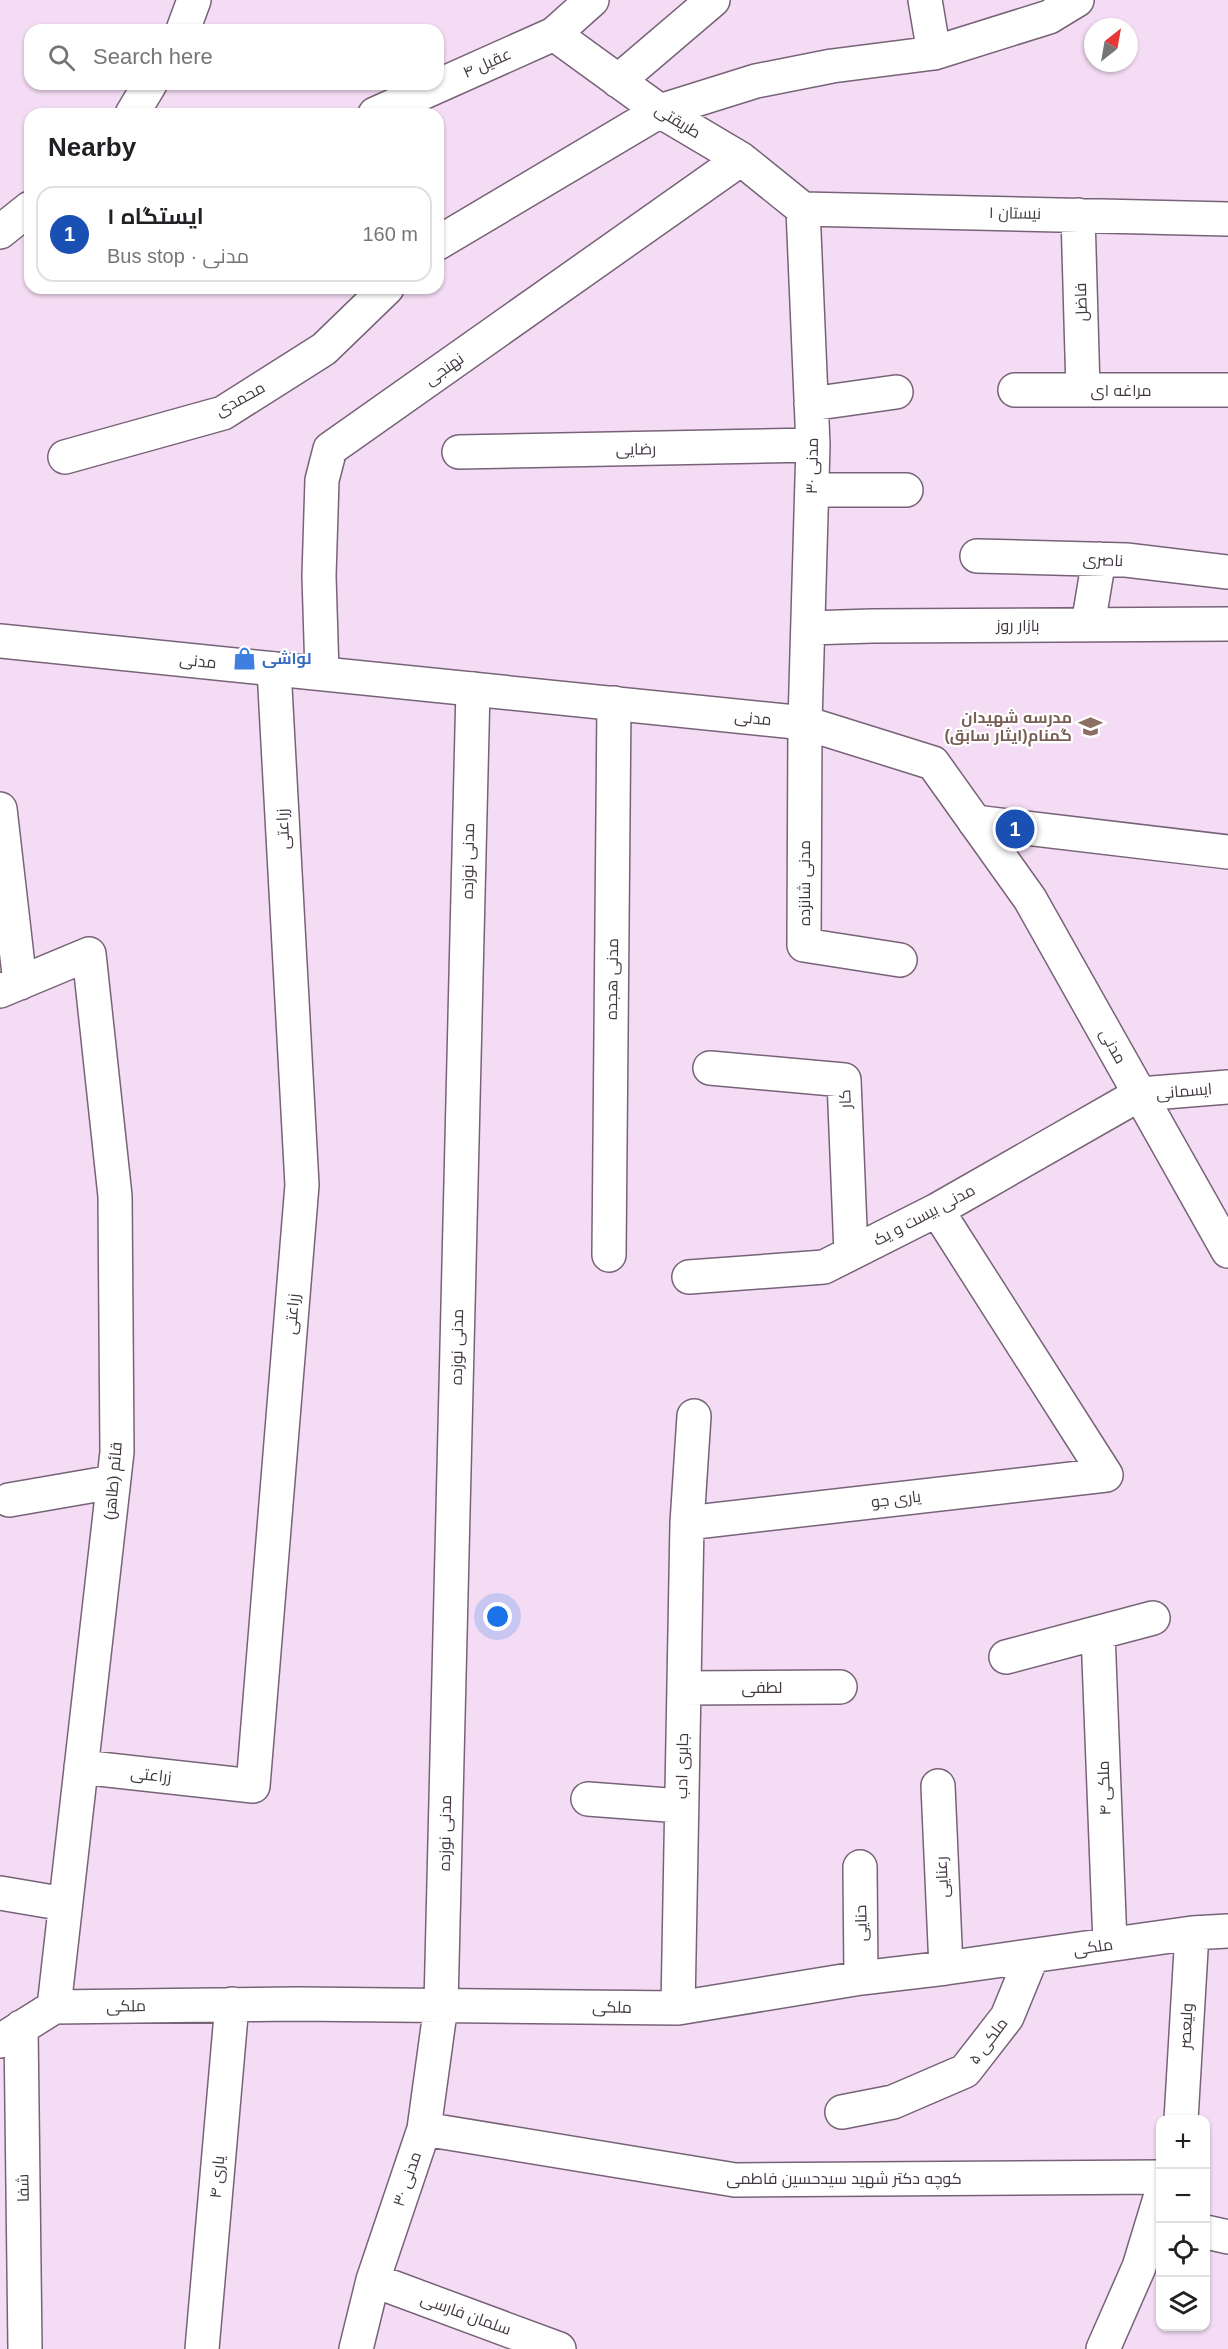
<!DOCTYPE html>
<meta charset="utf-8">
<style>
body{margin:0;font-family:Helvetica,Cairo,sans-serif;background:#f2f2f2;color:#202124}
.controls{position:absolute;right:18px;bottom:18px;display:grid;overflow:hidden;border-radius:12px;box-shadow:0 2px 4px #0004}
.controls button{width:54px;height:54px;display:grid;place-items:center;padding:0;border:0;border-bottom:2px solid #e0e0e0;background:#fff;color:#202124;font:30px sans-serif}
.compass{position:absolute;left:1084px;top:18px;width:54px;height:54px;border-radius:50%;background:#fff;box-shadow:0 2px 4px #0004;rotate:31deg}
.you{position:absolute;left:498px;top:1617px;width:21px;height:21px;margin:-15px;border:4px solid #fff;border-radius:50%;background:#1a73e8;box-shadow:0 0 0 9px #1a73e833}
.badge{display:grid;place-items:center;width:39px;height:39px;border-radius:50%;background:#736230;color:#fff;font-size:20px;font-weight:700}
.pin{position:absolute;translate:-50% -50%;border:3px solid #fff;box-shadow:0 2px 6px #0006}
.list{margin:0;padding:0;list-style:none}
h2{display:flex;justify-content:space-between;align-items:center;height:78px;margin:0;padding:0 24px;font-size:26px}
h2 small{font-size:20px;font-weight:400;color:#757577}
.list li{display:grid;grid-template-columns:39px 1fr auto;gap:18px;align-items:center;box-sizing:border-box;height:96px;margin:0 12px 12px;padding:0 12px;border:2px solid #e0e0e0;border-radius:18px}
.list b{display:block;font-size:22px;white-space:nowrap}
.list p{margin:0;font-size:20px;white-space:nowrap;color:#757577}
.list em{font-size:20px;font-style:normal;color:#757577}
.icon{flex:none;width:33px;height:33px;fill:none;stroke:currentColor;stroke-width:2;stroke-linecap:round;stroke-linejoin:round}
.map{position:relative;flex:none;width:1228px;height:2349px;overflow:hidden}
.search{position:absolute;background:#fff;box-shadow:0 2px 4px #0004;left:24px;top:24px;width:420px;height:66px;display:flex;align-items:center;gap:15px;box-sizing:border-box;padding:0 21px;border-radius:18px;color:#757577;font-size:22px}
.panel{position:absolute;background:#fff;box-shadow:0 2px 4px #0004;left:24px;top:108px;width:420px;height:186px;border-radius:18px}
.map>svg:first-child{display:block}
.lines{fill:none;stroke-linecap:round;stroke-linejoin:round}
.street-casing{stroke:#776378;stroke-width:36}
.secondary-casing{stroke:#776378;stroke-width:36}
.street{stroke:#fff;stroke-width:33}
.secondary{stroke:#fff;stroke-width:33}
.labels{text-anchor:middle;dominant-baseline:central;stroke-width:4.5;stroke-linejoin:round;paint-order:stroke}
.street-label{font-size:16px;fill:#413841;stroke:#fff}
.shop-label{font-size:16px;font-weight:bold;fill:#366cbe;stroke:#fff;text-anchor:start}
.education-label{font-size:16px;font-weight:bold;fill:#785e54;stroke:#fff;text-anchor:end}
</style>
<div class="map">
<svg width="1228" height="2349" viewBox="0 0 1228 2349">
<rect width="100%" height="100%" fill="#f3dcf4"/>
<g class="lines">
<defs>
<path id="street" d="M925,0l9,53
M554,34l106,77 81,48 62,50
M618,81l95,-81
M375,114l179,-80 38,-34
M803,209l10,236 -8,278 -1,222 96,15
M803,209l425,10
M1078,215l5,175
M438,243l222,-132 96,-30 76,-15 102,-13 115,-36 28,-17
M1015,390h213
M811,404l85,-12
M459,452l354,-7
M65,457l158,-44 101,-64 63,-61
M812,490h94
M977,556l149,4 102,12
M1088,625l11,-66
M808,628l64,-2 356,-2
M322,673l-3,-97 3,-96 8,-31 411,-290
M0,809l20,174
M975,822l253,30
M0,991l89,-37 26,242 2,256 -63,555
M710,1068l134,12 7,173
M609,1255l5,-552
M689,1277l135,-10 113,-57 203,-116 88,-7
M9,1500l104,-18
M687,1523l419,-48 -169,-265
M1098,1633l12,311
M1006,1657l147,-39
M684,1688l156,-1
M81,1767l172,19 49,-601 -28,-516
M938,1786l8,182
M588,1799l93,7
M860,1867l1,111
M0,1893l65,11
M678,2008l9,-485 7,-107
M21,2027l4,322
M0,2041l54,-34 244,-3 380,4 183,-30 85,-10 246,-35 36,-2
M842,2112l51,-10 72,-31 42,-54 25,-61
M1181,2120l11,-187
M424,2129l311,51 425,-3
M1206,2232l22,5
M373,2280l186,69
M202,2349l30,-345
M356,2349l17,-69 51,-151 17,-124 32,-1316
M1103,2349l36,-82 21,-69"/>
<path id="secondary" d="M183,30l11,-30
M132,114l18,-30
M0,232l30,-24
M0,641l805,82 128,40 97,136 198,352"/>
</defs>
<use href="#street" class="street-casing"/>
<use href="#secondary" class="secondary-casing"/>
<use href="#street" class="street"/>
<use href="#secondary" class="secondary"/>
</g>
<defs>
<symbol id="shop-bare" viewBox="-9 -9 18 18"><path d="M-5-2.5h2.3a2.7 3.5 0 0 1 5.4 0H5L5.5 6h-11ZM-1.5-2.5h3a1.5 2.3 0 0 0-3 0Z" fill="#3f7fe0" stroke="#fff" stroke-width="2.5" paint-order="stroke"/></symbol>
<symbol id="school-bare" viewBox="-9 -9 18 18"><path d="M0-5L7-2L0 1L-7-2ZM-4 1L0 2.5L4 1V4Q0 6-4 4Z" fill="#8d6e63" stroke="#fff" stroke-width="2.5" paint-order="stroke"/></symbol>
</defs>
<g fill-rule="evenodd">
<use href="#shop-bare" x="228" y="642" width="33" height="33"/>
<use href="#school-bare" x="1074" y="710" width="33" height="33"/>
</g>
<g class="labels">
<g class="street-label">
<text transform="translate(487 63) rotate(-24)">عقیل ۴</text>
<text transform="translate(678 121) rotate(32)">طریقتی</text>
<text transform="translate(1015 213) rotate(1)">نیستان ۱</text>
<text transform="translate(1081 302) rotate(-92)">فاضل</text>
<text transform="translate(444 369) rotate(-35)">نهنجی</text>
<text x="1121" y="390">مراغه ای</text>
<text transform="translate(240 399) rotate(-29)">محمدی</text>
<text transform="translate(636 449) rotate(-1)">رضایی</text>
<text transform="translate(812 466) rotate(-89)">مدنی ۳۰</text>
<text transform="translate(1103 560) rotate(2)">ناصری</text>
<text x="1018" y="625">بازار روز</text>
<text transform="translate(198 661) rotate(6)">مدنی</text>
<text transform="translate(753 718) rotate(6)">مدنی</text>
<text transform="translate(283 829) rotate(-93)">زراعتی</text>
<text transform="translate(468 861) rotate(-89)">مدنی نوزده</text>
<text transform="translate(804 883) rotate(-90)">مدنی شانزده</text>
<text transform="translate(612 979) rotate(-89)">مدنی هجده</text>
<text transform="translate(1113 1046) rotate(61)">مدنی</text>
<text transform="translate(1184 1091) rotate(-5)">ایسمانی</text>
<text transform="translate(845 1099) rotate(-92)">کار</text>
<text transform="translate(924 1215) rotate(-28)">مدنی بیست و یک</text>
<text transform="translate(292 1314) rotate(-85)">زراعتی</text>
<text transform="translate(457 1347) rotate(-89)">مدنی نوزده</text>
<text transform="translate(113 1481) rotate(-85)">قائم (طاهر)</text>
<text transform="translate(896 1499) rotate(-7)">یاری جو</text>
<text x="762" y="1687">لطفی</text>
<text transform="translate(682 1766) rotate(-89)">جابری ادب</text>
<text transform="translate(151 1775) rotate(6)">زراعتی</text>
<text transform="translate(1104 1788) rotate(-92)">ملکی ۴</text>
<text transform="translate(445 1833) rotate(-89)">مدنی نوزده</text>
<text transform="translate(942 1877) rotate(-93)">رعنایی</text>
<text transform="translate(861 1923) rotate(-91)">حنایی</text>
<text transform="translate(1093 1947) rotate(-9)">ملکی</text>
<text transform="translate(126 2006) rotate(-1)">ملکی</text>
<text transform="translate(612 2007) rotate(1)">ملکی</text>
<text transform="translate(1186 2026) rotate(-87)">ولیعصر</text>
<text transform="translate(988 2041) rotate(-53)">ملکی ۵</text>
<text transform="translate(217 2177) rotate(-85)">یاری ۴</text>
<text x="844" y="2178">کوچه دکتر شهید سیدحسین فاطمی</text>
<text transform="translate(407 2179) rotate(-71)">مدنی ۳۰</text>
<text transform="translate(23 2188) rotate(-91)">شفا</text>
<text transform="translate(466 2314) rotate(20)">سلمان فارسی</text>
</g>
<g class="shop-label">
<text x="262" y="658">لواشی</text>
</g>
<g class="education-label">
<text x="1072" y="717">مدرسه شهیدان<tspan x="1072" dy="18">گمنام(ایثار سابق)</tspan></text>
</g>
</g>
</svg>
<div class="controls">
<button>+</button>
<button>−</button>
<button><svg class="icon" aria-label="locate" viewBox="0 0 24 24"><circle cx="12" cy="12" r="6"/><path d="M12 2v4M12 18v4M2 12h4M18 12h4"/></svg></button>
<button><svg class="icon" aria-label="layers" viewBox="0 0 24 24"><path d="M12 4l9 5-9 5-9-5zM3 14l9 5 9-5"/></svg></button>
</div>
<svg class="compass" viewBox="-18 -18 36 36"><path d="M0-13l5 13h-10z" fill="#e53935"/><path d="M0 13l5-13h-10z" fill="#757577"/></svg>
<div class="you"></div>
<div class="pin badge" style="left:1015px;top:829px;background:#1a4fb4">1</div>
<div class="search"><svg class="icon" aria-label="search" viewBox="0 0 24 24"><circle cx="10" cy="10" r="6"/><path d="M15 15l6 6"/></svg>Search here</div>
<section class="panel">
<h2>Nearby<small></small></h2>
<ul class="list">
<li><span class="badge" style="background:#1a4fb4">1</span><div><b>ایستگاه ۱</b><p>Bus stop · مدنی</p></div><em>160 m</em></li>
</ul>
</section>
</div>
